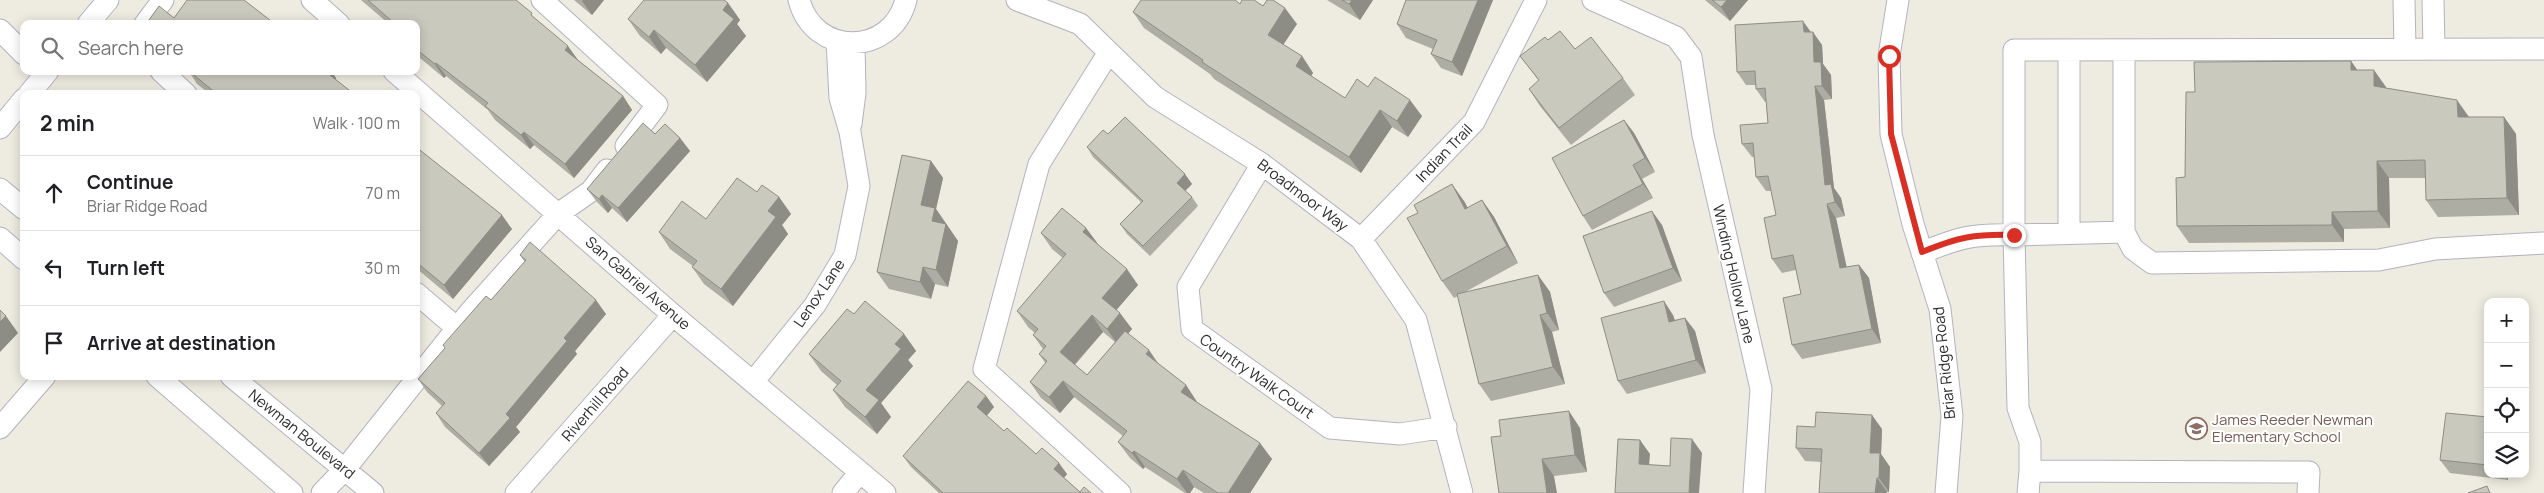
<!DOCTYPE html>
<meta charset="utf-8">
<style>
body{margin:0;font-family:Manrope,sans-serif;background:#f2f2f2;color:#202124}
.controls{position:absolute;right:15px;bottom:15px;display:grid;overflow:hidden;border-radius:10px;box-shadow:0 2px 12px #0003}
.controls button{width:45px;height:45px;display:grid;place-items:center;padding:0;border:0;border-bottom:1px solid #e0e0e0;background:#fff;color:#202124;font:25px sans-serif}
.stop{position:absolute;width:15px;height:15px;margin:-11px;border:4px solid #d93025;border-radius:50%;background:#fff}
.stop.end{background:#d93025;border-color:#fff;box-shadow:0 1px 5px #0008}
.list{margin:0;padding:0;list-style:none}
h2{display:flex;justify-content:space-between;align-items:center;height:65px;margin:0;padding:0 20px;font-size:21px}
h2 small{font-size:16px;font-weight:400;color:#757577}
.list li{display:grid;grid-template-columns:32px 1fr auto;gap:15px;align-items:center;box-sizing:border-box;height:75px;padding:0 20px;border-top:1px solid #e0e0e0}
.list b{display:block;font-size:19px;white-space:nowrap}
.list p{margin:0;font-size:16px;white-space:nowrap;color:#757577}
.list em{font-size:16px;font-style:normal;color:#757577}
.icon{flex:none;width:28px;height:28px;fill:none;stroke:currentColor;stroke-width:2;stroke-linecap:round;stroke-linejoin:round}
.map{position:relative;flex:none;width:2544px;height:493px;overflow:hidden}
.search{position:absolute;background:#fff;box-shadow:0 2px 12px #0003;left:20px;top:20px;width:400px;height:55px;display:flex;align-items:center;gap:12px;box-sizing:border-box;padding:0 18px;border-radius:10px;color:#757577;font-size:19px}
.panel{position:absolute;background:#fff;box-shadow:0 2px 12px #0003;left:20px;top:90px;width:400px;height:290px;border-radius:10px}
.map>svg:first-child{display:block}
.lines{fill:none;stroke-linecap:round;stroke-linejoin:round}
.minor-casing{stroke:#b3b3c0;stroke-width:23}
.minor{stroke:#fff;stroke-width:21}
.wall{fill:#aeada3;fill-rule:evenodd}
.shaded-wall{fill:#8d8d85}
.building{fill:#cac9be;stroke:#8d8d85}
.route{stroke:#d93025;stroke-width:6}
.labels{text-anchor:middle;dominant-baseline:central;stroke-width:4;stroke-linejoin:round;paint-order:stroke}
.street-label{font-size:15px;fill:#2d2d2d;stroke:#fff}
.education-label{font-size:15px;fill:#785e54;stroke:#fff;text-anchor:start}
</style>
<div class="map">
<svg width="2544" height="493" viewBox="0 0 2544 493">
<rect width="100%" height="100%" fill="#eeebe0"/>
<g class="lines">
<defs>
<path id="minor" d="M312,0l27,24
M542,0l115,105 -31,41
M799,0c15,57 92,57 107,0
M1017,0l63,24 75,73 107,67 99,75 55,81 46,173
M1593,0l83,37 15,20 12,78 58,254 -7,104
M1898,0l-9,56 2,78 22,90 27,85 12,107 -6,77
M2404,0l1,48
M2433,0l1,49
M88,24l20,-24
M145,24l18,-24
M0,30l24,24
M2069,50v183
M1109,52l-70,112 -55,205 136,124
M161,71l25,23
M394,71l279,244 212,178
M29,94l19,-23
M851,124l4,-31 -1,-50
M0,128l24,-29
M1262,164l-74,123 4,42 138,99 70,6 46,-7
M0,189l24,20
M2124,232v-182
M0,238l24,21
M1361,239l113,-117 62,-122
M1922,253c37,-16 51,-19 92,-18v-185l530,-1
M416,293l41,35
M157,376l135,117
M231,376l142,117
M753,382l62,-77 30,-50 14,-69 -9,-54 -10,-34 -3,-57
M0,428l45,-52
M2030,471v-29l-12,-34 -4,-173 110,-3 9,17 19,14 227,-3 56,-11 109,-6
M322,493l23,-24 125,-157 88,-98 33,-23 16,-21
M516,493l157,-178
M843,493l17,-21
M2028,493l2,-22 279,1 -1,21"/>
</defs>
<use href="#minor" class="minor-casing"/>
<use href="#minor" class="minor"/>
</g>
<path class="wall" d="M361,0h155l62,60 45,36 9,14 -58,68 -40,-33 -4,4 -35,-29 -7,-10 -42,-34 -2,2 -24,-20 -4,-6v-28h-27z
M574,0h30l-12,15z
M1327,0h46l-13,20z
M1406,0h87l-31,76 -21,-8 -10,-14 2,-5 -27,-11 -9,-14z
M1705,0h43l-18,21z
M728,3l12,17 -3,4 9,12 -39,46 -41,-34 -5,6 -21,-18 -12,-17z
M1240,4l23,2 34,18 -14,21 19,11 11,17 -2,3 34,22 23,-11 54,29 -14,21 -16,-10 -31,46 -147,-94 -4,-5 -66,-46 -11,-16z
M1811,32l11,13 1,19 8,11 1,24 -8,1 10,88 7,10 4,18 -9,2 10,49 13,-2 10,13 12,65 -79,16 -10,-14 9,-51 -5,-24 -14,3 -10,-14 4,-44 -5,-24h-5l-10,-14 -2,-20h-2l-10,-13 26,-21 -2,-21h-1l-9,-13v-4h-10l-9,-13z
M1548,40l27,9 48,29 12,17 -64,50 -31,-39 -11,-17 10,-8 -19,-25z
M2351,61l6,9 29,17v1l83,29h35l12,17 3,81 -81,2 -12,-17v-22h-37l1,50 -46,1v13l-155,1 -12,-17 8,-49z
M185,71h146l5,7v2l18,14h-144l-13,-10 -5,-8z
M1624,120l10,13 21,39 -13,7 11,19 -61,32 -9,-14z
M655,134l25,4 10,13 -63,71 -15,-14 -4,5 -11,-11 -10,-13z
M1108,134l84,50 -7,7 7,6 6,9 -48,50 -23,-22 -7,-10 21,-22 -48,-45 -6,-10z
M416,147l96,82 -59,70 -37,-31z
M931,161l12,17 -7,31 22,32 -10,46 -13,-3 -4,15 -42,-10 -12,-17z
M757,192l22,5 12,17 -9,11 6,9 -55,72 -29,-22 -12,-17 1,-1 -23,-17 -11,-17 47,-13z
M1482,200l12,17 24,46 -53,29 73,-17 12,17 9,38 -7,2 13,52 -74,17 -12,-17 -21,-88 -4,2 -12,-17 22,-80 4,7z
M1662,225l20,56 -68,26 -10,-14z
M1086,228l11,15 41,42 -22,25 16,19 -4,5 31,31 27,20 11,17 75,57 -22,34h-46l-10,-6 -4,6h-5l-40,-26 -2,2 -13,-11 -12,-16 5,-6 -49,-39 -14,16 -19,-15 -11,-16 16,-18 -7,-10 4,-5 -10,-14 2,-2 -7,-6 -11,-16 46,-53 -11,-9 -11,-16zM1103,332l12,10 -28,33 -12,-10z
M520,255l86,59 -31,37 2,3 -61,73 4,5 -31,34 -44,-39 -9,-14 6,-7 -15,-14 -9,-13 27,-31 -2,-3 48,-45 34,-38z
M854,314l50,20 12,17 -8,9 5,6 -32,37 10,14 -14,17 -32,-27 -12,-17 4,-5 -16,-14 -12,-17z
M1673,315l2,5 10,-2 10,13 11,42 -79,21 -9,-13z
M986,396l8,11 -7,9 17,15 32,23 31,20 -3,4 16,14 11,1h-152l-28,-26 -8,-11z
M2488,417v57h20v6l-58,-7 -10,-13z
M1815,427l67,2 -1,25 9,13 -1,25h-2l-1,1h-67l2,-31 -16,-1 -9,-13z
M1580,428l7,44 -33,4 -53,-40z"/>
<path class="shaded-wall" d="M583,0h21l-12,15 -10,-14z
M1352,0h21l-13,20 -11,-16z
M1478,0h15l-31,76 -10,-14z
M1727,0h21l-18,21 -9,-14z
M728,3l12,17 -3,4 9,12 -39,46 -12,-17 28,-55z
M1285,8l12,16 -18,27 -11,-16z
M1803,21l10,14v-3l9,13 1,19 8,11 1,24 -10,-13 -18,-54z
M654,30l12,18 -5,6 -12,-17z
M568,46l10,14 -3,4 -10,-14z
M1302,56l11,17 -6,9 -11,-16z
M2351,61l12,17 -12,-8z
M436,63l10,13 -2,2 -9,-14z
M2374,70l12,17v16l-12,-17z
M324,71h7l5,7 -4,6z
M1815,86l9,14 10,88 7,10 4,18 -10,-14 -10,-17z
M623,96l9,14 -58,68 -9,-14z
M1410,100l12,16 -14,21 -11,-16z
M2457,100l12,17h-11z
M1380,110l12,17 -31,46 -12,-16z
M2504,117l12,17 3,81 -12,-17z
M1624,120l10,13 21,39 -10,-14z
M524,132l10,13 -4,4 -9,-14z
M680,138l10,13 -63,71 -9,-14z
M931,161l12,17 -7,31 22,32 -10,46 -12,-17 -15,-65z
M2377,161l12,17 1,50 -12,-17z
M1633,165l9,14 11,19 -10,-14z
M1185,174l7,10 -8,8 -7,-9z
M1452,184l12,17 13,25 -12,-17z
M602,195l10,13 -4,5 -9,-14z
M779,197l12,17 -9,11 6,9 -55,72 -12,-17 47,-78z
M1482,200l12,17 24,46 -11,-17z
M1827,204l9,14 14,64 -10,-14z
M1652,211l10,14 20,56 -9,-13z
M2332,212l12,17v13l-12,-17z
M502,215l10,14 -59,70 -9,-14z
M1086,228l12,16 -15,-12z
M1859,265l10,13 12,65 -9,-14z
M923,267l12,17 -4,15 -11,-17z
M1127,269l11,16 -25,29 -11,-16z
M1538,275l12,17 9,38 -12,-17z
M596,300l10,14 -31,37 2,3 -61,73 4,5 -31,34 -10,-13 27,-39 58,-76z
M1664,301l9,14 6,21 -10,-14z
M1120,313l12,16 -14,16 -11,-16z
M1092,315l11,17 -32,36 -11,-16z
M1540,315l12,17 13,52 -12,-17z
M6,316l12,17 -18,19v-30z
M1685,318l10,13 11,42 -10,-13z
M904,334l12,17 -8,9 5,6 -32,37 10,14 -14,17 -12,-17 1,-27 29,-46z
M1149,350l11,16 -14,-12z
M1063,381l11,16 -14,16 -11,-16z
M1186,385l11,17 -16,-10z
M986,396l8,11 -10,11 -7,-11z
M1569,411l11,17 7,44 -12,-17z
M1872,415l10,14 -1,25 9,13 -1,25 -10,-14 -9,-25z
M1692,439l10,14 -3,40h-10z
M1640,440l10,14 -2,24 -9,-14z
M1260,443l12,16 -22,34h-22z
M1134,451l11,16 -2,2 -11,-16z
M1542,459l12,17 3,17h-10z
M1059,463l8,11 -5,6 -8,-11z
M1183,470l11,17 -4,6h-3l-10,-14z
M2504,474h4v6z
M1877,478l10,14 -1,1h-11z"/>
<path class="building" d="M187,0h57l31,24h-129l13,-18 15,12z
M368,0h148l16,13 -1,2 37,31 -3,4 58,46 -58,68 -41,-32 -3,3 -36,-29 3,-3 -52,-40 -1,1 -19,-15v-25h-21z
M644,0h80l4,3 -5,7 11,9 -39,46 -41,-35 -5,7 -21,-18z
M1141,0h94l5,4 2,-4h12l9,6 4,-6h6l12,8 -17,27 34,21 -6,10 49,32 12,-19 11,8 7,-10 35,23 -13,21 -17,-11 -31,47 -147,-95 1,-2 -70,-48z
M1342,0h10l-3,4z
M1406,0h72l-26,62 -21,-8 6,-14 -40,-16z
M1712,0h15l-6,7z
M1803,21l1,11h9l1,30h7l1,24h-7l10,99 6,-1 4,18 -8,2 13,64 19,-3 13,64 -80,16 -9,-47 18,-4 -8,-39 -21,4 -8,-41 12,-3 -8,-39 -12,1 -3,-34 -11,1 -2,-19 28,-2 -3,-35 -9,1 -1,-18 -18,1 -2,-47z
M1560,31l15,18 16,-12 32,41 -64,50 -30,-39 10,-9 -19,-24 25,-19 3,3z
M2351,61v9h23v16l83,14 1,17h46l3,81 -81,2 -1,-40 -48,1 1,50 -46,1v13l-155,1 -1,-48 9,-1 1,-85h9l-1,-30z
M189,71h136l29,23h-137z
M1125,117l60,57 -8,9 15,14 -49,49 -23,-22 23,-23 -56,-54 16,-17 5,4z
M1624,120l21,38 -12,7 10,19 -60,32 -31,-58z
M643,123l12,11 10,-10 15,14 -62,70 -16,-13 -3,4 -12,-10z
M416,147l86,68 -58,70 -28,-23z
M902,155l29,6 -10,44 14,3 -3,13 14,3 -10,46 -13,-3 -3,15 -43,-10z
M737,178l20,14 5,-7 17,12 -11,14 8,6 -55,72 -29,-22 5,-6 -38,-29 23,-31 24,18z
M1452,184l13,25 17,-9 25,46 -65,35 -35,-63 11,-5 -4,-8z
M1062,208l24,20 -3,4 44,37 -25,29 18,15 -13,16 -15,-14 -32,37 27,23 38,-44 24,19 -3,4 40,31 -5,7 79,51 -32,50h-10l-35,-23 -6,9 -43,-28 -2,2 -14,-11 9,-11 -64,-50 -14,16 -19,-15 17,-21 -8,-7 7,-8 -13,-11 5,-6 -21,-18 49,-57 -25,-21z
M1652,211l21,57 -69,25 -21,-57z
M530,242l66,58 -32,38 3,3 -61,73 4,4 -31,35 -43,-40 9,-10 -27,-24 27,-31 -2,-3 43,-49 5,4 35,-40 -6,-5z
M1538,275l9,38 -7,2 13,52 -74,17 -22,-90z
M865,301l39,33 -9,10 6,5 -35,41 13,10 -14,17 -32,-27 8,-9 -32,-27 38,-45 7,5z
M1664,301l5,21 16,-4 11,42 -78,21 -17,-63z
M0,310l6,6 -6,6z
M968,381l18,15 -9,11 27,24 3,-3 29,26 6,-6 17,15 -5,6 26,23 4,-5 7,6h-148l-40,-37z
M1569,411l6,44 -33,4 5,34h-48l-8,-56 10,-1 -2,-16z
M1816,412l56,3 -2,38h10l-1,25h-2l-2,15h-56l3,-44 -26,-1 1,-22 18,1z
M2446,413l42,4v48l-48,-5z
M1671,438l21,1 -3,54h-74l3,-54 22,1 -1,24 31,2z
M2487,486l3,7h-22z"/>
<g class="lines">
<path class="route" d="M1889,56l2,78 31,118c37,-15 51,-18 92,-17"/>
</g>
<defs>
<symbol id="school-ring" viewBox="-11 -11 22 22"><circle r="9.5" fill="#fff" stroke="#8d6e63" stroke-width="1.5"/><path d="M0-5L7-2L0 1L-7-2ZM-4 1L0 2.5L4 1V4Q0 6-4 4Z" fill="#8d6e63"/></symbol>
</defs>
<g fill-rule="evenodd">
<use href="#school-ring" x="2184" y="416" width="25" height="25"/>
</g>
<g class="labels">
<g class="street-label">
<text transform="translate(1444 153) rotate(-46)">Indian Trail</text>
<text transform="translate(1303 195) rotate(37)">Broadmoor Way</text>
<text transform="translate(1734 274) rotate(77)">Winding Hollow Lane</text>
<text transform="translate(638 283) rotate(41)">San Gabriel Avenue</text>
<text transform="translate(819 293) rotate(-56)">Lenox Lane</text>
<text transform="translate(1944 363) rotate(-96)">Briar Ridge Road</text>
<text transform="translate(1257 376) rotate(35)">Country Walk Court</text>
<text transform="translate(595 404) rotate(-49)">Riverhill Road</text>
<text transform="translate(302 434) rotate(39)">Newman Boulevard</text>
</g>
<g class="education-label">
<text x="2212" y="419">James Reeder Newman<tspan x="2212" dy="17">Elementary School</tspan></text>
</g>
</g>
</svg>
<div class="controls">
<button>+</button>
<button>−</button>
<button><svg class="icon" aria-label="locate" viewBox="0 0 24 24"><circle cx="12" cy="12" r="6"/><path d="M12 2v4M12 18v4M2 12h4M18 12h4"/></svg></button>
<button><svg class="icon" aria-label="layers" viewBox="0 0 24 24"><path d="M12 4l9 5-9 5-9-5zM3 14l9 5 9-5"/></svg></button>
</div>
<div class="stop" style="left:1889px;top:56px"></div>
<div class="stop end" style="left:2014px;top:235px"></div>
<div class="search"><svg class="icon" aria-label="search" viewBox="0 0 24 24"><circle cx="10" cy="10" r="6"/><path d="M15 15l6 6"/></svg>Search here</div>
<section class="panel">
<h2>2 min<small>Walk · 100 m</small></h2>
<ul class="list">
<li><svg class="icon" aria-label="ahead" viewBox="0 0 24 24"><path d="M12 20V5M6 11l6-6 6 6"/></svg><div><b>Continue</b><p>Briar Ridge Road</p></div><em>70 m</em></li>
<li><svg class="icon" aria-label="left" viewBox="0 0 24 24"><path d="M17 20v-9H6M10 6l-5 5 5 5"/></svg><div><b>Turn left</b></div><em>30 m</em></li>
<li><svg class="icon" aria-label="arrive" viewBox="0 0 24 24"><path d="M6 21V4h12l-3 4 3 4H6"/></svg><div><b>Arrive at destination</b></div></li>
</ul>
</section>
</div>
